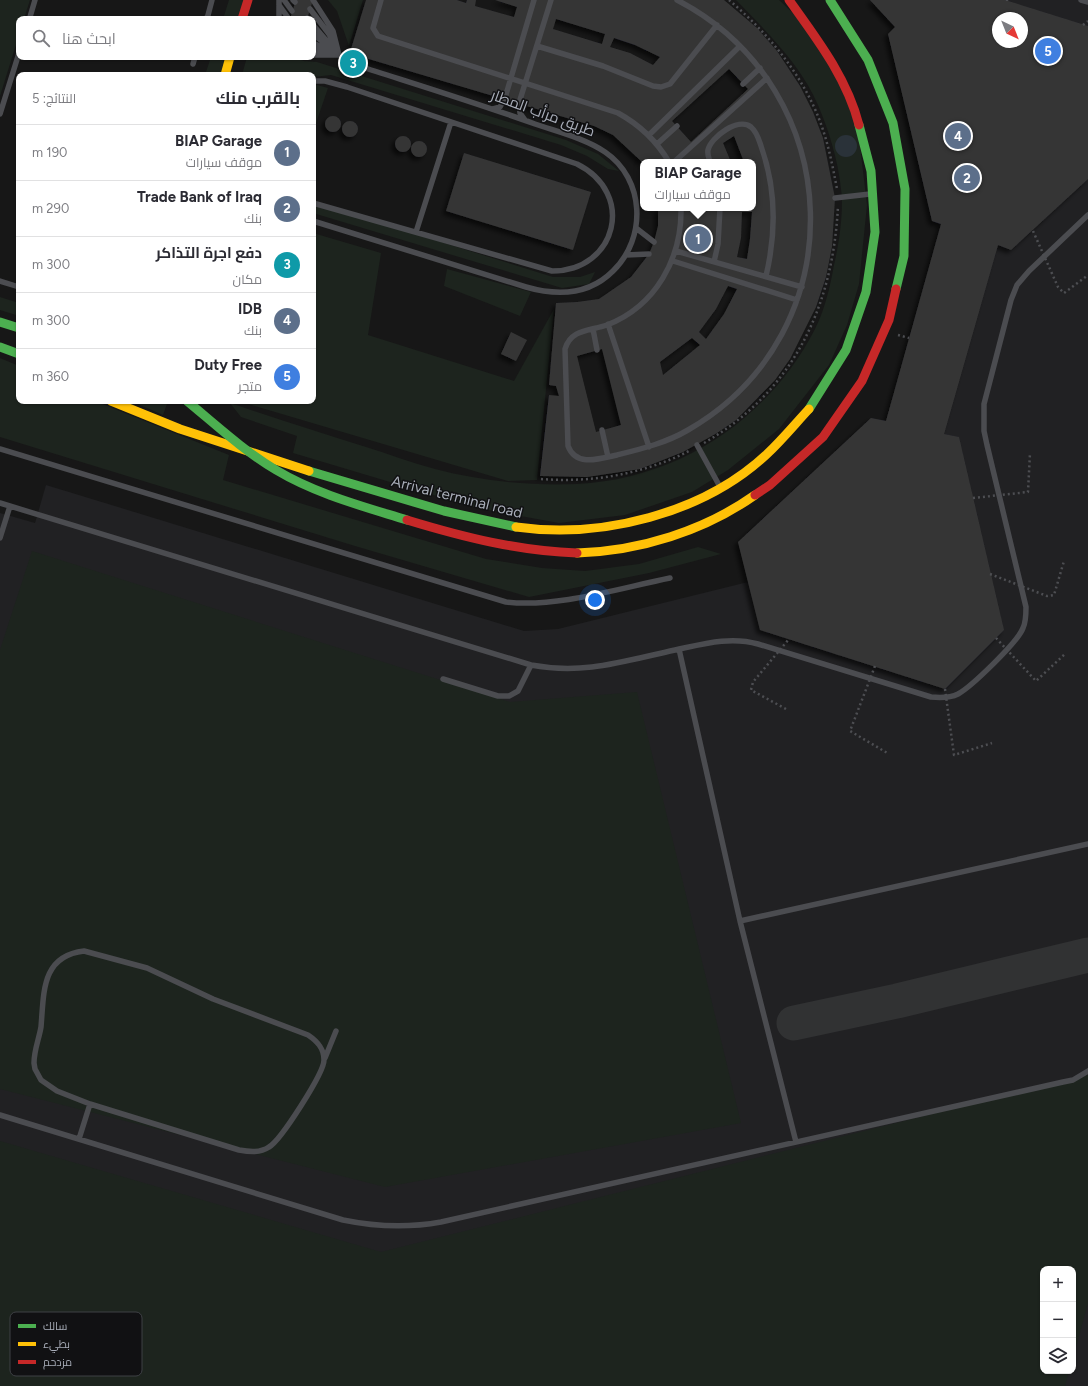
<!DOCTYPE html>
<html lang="ar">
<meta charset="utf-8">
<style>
body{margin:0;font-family:Figtree,Cairo,sans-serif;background:#f7f7f7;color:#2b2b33;direction:rtl}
.controls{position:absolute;right:12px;bottom:12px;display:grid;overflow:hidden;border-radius:8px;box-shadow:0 1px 3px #0004}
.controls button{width:36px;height:36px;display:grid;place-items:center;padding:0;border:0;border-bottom:1px solid #e1e1e2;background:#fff;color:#2b2b33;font:20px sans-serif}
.compass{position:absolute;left:992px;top:12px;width:36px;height:36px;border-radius:50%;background:#fff;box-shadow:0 1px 3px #0004;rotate:137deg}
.you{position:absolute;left:595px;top:600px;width:14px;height:14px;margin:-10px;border:3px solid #fff;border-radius:50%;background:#1a73e8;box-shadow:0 0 0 6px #1a73e833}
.badge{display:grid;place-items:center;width:26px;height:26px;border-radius:50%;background:#111827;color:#fff;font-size:13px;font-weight:700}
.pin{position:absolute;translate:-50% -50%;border:2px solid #fff;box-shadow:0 1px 4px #0006}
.popup{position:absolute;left:640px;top:159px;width:116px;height:52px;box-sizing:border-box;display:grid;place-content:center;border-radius:8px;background:#fff;filter:drop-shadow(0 1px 3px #0005);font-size:13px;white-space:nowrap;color:#7c7c81}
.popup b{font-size:15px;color:#2b2b33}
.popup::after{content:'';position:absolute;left:50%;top:100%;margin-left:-8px;border:8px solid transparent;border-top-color:#fff}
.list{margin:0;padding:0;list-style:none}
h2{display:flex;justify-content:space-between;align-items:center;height:52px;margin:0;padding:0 16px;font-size:17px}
h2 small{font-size:13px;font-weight:400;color:#7c7c81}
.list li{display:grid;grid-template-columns:26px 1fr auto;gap:12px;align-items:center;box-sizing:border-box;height:56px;padding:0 16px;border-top:1px solid #e1e1e2}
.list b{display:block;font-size:15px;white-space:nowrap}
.list p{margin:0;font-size:13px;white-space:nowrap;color:#7c7c81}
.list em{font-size:13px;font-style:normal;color:#7c7c81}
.icon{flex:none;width:22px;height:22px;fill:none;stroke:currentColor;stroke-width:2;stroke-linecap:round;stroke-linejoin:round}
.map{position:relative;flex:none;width:1088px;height:1386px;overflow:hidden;direction:ltr}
.search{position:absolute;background:#fff;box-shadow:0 1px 3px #0004;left:16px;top:16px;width:300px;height:44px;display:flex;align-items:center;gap:10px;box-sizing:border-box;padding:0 14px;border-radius:8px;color:#7c7c81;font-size:15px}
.panel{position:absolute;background:#fff;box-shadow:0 1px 3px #0004;left:16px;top:72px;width:300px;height:332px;border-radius:8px;direction:rtl}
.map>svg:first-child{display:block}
.built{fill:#212123;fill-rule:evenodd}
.green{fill:#1d241e}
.water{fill:#2a3239}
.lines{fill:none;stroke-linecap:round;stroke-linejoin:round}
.taxiway{stroke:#313233;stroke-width:35}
.building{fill:#353536;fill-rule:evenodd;filter:url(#shadow)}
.path{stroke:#4d4e52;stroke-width:2.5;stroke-dasharray:2 3;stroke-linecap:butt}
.lane{stroke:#4b4c50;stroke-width:5.5}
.fast{stroke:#4caf50;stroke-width:9}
.slow{stroke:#ffc107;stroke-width:9}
.jam{stroke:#c62828;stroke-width:9}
.path-bridge{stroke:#4d4e52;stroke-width:2.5;stroke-dasharray:2 3;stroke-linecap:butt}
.fast-bridge{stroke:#4caf50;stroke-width:9}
.slow-bridge{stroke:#ffc107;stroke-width:9}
.jam-bridge{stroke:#c62828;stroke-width:9}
.labels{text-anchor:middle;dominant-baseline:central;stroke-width:3;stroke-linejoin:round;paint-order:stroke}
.street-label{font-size:15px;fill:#a8adb8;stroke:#111113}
.key{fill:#111113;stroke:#3e4045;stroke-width:1}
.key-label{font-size:11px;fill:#a8adb8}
</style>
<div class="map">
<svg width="1088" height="1386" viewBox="0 0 1088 1386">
<defs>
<filter id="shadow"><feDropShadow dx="-3.5" dy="3.5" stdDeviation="2" flood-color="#0009"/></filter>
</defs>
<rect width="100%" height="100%" fill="#171717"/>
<path class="built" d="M870,0h218v1386h-1088v-873l35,10 11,-38 478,146 34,-2 190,-47 -10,-40 133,-124 15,3 55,-196 -9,-4 -44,-187 7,-7zM998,18h24v24h-24zM1043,1269h30v102h-30z"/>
<path class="green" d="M0,0h30l-6,19h-5v16l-19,61z
M229,0h16l-6,19h-16z
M328,0h35l-14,46 -12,-35z
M736,0h43l17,16 43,64 19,49 9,76 -8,79 -12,41 -18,40 -50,64 -51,41 -36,22 -67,23 -66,8 -82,-15 -184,-55 4,-17 -56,-19 -11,-14c45,15 91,30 136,44 23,7 46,16 69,22 46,12 95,17 142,15 102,-5 192,-65 238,-155 10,-20 15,-42 19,-64 5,-21 10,-55 7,-76 -3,-29 -12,-58 -23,-84 -17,-40 -52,-74 -82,-105z
M211,57h16l-6,18h-16z
M247,57h45l12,4 13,1 249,78 32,14 21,17 -11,-2 -21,-13 -26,-11 -230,-70 -18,2v-2h-71z
M317,85l11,3 -14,41 -1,-42z
M313,202l240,75h27l15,-5 -6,12 -27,4 -249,-75z
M313,233l68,20 -13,82 146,46 40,-72 -17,171 -29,1 -270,-80h75z
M447,269l84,23 -11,24 -76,-30z
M0,297l19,6v13l-19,-6z
M0,358l19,8v35h76l134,54 -6,25 263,79 56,9 43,3 54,-7 59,-17 23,7 -72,19 -120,24 -174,-51 -355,-109z
M131,401h37l-5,14z
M32,551l478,151 127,-10 104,431 -356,64 -385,-98v-439z
M1088,1075v228l-15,55v-89h-30v102h26l-4,15h-1065v-245l381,111z"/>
<path class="water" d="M835 146a11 11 0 1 1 22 0a11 11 0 1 1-22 0Z"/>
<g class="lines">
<path class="taxiway" d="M794,1023l103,-22 191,-46"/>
</g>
<path class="building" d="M296,0h17l-6,19h-17z
M366,0h91l9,3 1,-3h9l-1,6 39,11 3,-10 -22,-7h229l33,28 20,23 23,35 13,26 10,26 12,60 -3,49 -6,30 -10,30 -26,52 -15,21 -39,40 -19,13 -34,19 -43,17 -53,8 -47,-1 9,-81 10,1 -3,-10 -7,-1 7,-82 21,-1 22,-3 32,-22 18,-23 5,-12 4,-16v-18h95v-46h-9l-10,-26 -11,7 8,19h-89l-29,-27 -19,-9 -232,-69 -6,19 -12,-4zM556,19l49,15 -3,10 -49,-15zM614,38l21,7 25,12 -7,8 -23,-12 -20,-6zM729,69l19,20 -57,53 -19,-21zM742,212h10l-2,27 -3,20 -10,-2 4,-19zM728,286l9,3 -13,25 -18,25 -7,-7 17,-23zM692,338l8,7 -37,30 -3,-13zM602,349l19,76 -25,7 -19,-76z
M870,0h135l83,26v153l-77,71 -13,-5 -54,189 15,3 45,193 -59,59 -185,-59 -22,-88 133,-124 15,3 55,-197 -9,-3 -44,-187 7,-7zM998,18h24v24h-24z
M325 124a8 8 0 1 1 16 0a8 8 0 1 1-16 0Z
M342 129a8 8 0 1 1 16 0a8 8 0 1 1-16 0Z
M395 144a8 8 0 1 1 16 0a8 8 0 1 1-16 0Z
M411 149a8 8 0 1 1 16 0a8 8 0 1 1-16 0Z
M464,153l127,39 -18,58 -127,-39z
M511,332l16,8 -11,21 -15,-7z"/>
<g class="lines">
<path class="path" d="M729,0c39,33 76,77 93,127 7,20 11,41 15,62
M1007,1v-1
M1083,25l5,-4
M898,335l11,3
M704,443c90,-52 129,-137 134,-237
M541,479c52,4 103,-5 150,-29"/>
<path class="lane" d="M284,0l8,11
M293,0l2,2
M313,0l20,31 6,24
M381,0l-8,28 5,8 240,77c22,12 38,27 51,49
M677,0c172,89 180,333 11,430 -22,13 -47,19 -71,25 -18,4 -41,12 -49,-9l-3,-97c6,-20 25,-18 42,-24 49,-19 75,-67 74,-117
M1081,0l7,2
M279,5l10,14
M310,9l19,25 6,12
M30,17l5,-17
M207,17l8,2
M307,18l1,1
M207,19l5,-19
M279,19v-19
M313,25l19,22
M313,34l34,27
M313,43l17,8
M537,46l66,20 50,20 8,1 9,-3 47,-59
M313,49l14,4
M313,55h26
M193,64l2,-7
M313,81h12l22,6 230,77c59,29 40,107 -25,107l-239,-68
M743,84l17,-16
M493,109l7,-2 5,-9 29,-98
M0,114l19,-61
M525,120l-5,-7 -1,-10 32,-103
M649,135l91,-89
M657,144l20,-18
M674,162l93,-84
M710,162c-1,-4 -3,-8 -2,-12 3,-13 30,-33 43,-23 6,5 8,13 10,19 15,42 15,88 5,130
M835,198l35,-4
M313,221l213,66c31,9 63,8 87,-16 34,-33 32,-92 -8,-119 -21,-14 -47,-20 -70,-28 -58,-21 -117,-39 -176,-58
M636,228l18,14
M416,232l35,-110
M676,251l126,36
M626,255l23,-1
M673,261l124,39
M714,262l4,-18 2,-36
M0,281l19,6
M608,324l41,123
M593,329l4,21
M602,430l6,27
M697,445l22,40
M0,449l506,153c51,6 114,-14 164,-24
M0,503l531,162c53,10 93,-4 144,-15 28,-6 55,-14 83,-6l173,53c10,1 19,1 27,-3 13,-7 60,-52 65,-66 3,-6 3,-14 3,-21l-39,-162 -3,-14v-27l27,-104 6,-15 12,-14 59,-56
M0,538l10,-32
M679,649l61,272 56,221
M443,679l55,17h11l9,-5 13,-26
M740,921l348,-77
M84,951l63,17 66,31 95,36c9,6 16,13 16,25 0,13 -43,80 -55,87 -9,6 -19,5 -30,3l-149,-46 -33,-13 -16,-11 -6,-11 -1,-6c0,-13 5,-24 7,-36 3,-34 0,-71 43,-76z
M325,1058l11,-27
M0,1115l343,105c34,7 65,8 98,2l622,-140 10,-2 15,-9
M79,1139l11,-35"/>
<path class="fast" d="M0,322l19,6
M0,347l19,7
M809,409l37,-59 20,-58 9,-60 -4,-61 -12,-46
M309,471l135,40 72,16"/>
<path class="slow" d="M225,75l5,-18
M111,401l69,28 129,42
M516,527c85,12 187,-13 251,-73 15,-14 28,-30 42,-45"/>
<path class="jam" d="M789,0c28,39 58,78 70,125
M242,19l6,-19"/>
<path class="path-bridge" d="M1033,231l25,56 6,6 24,-18
M973,498l55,-6 2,-39
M990,574l57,22 7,-1 10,-34
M996,638l40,43 30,-28
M875,666l-25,65 39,23
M945,689l9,66 38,-12
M786,709l-35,-19 2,-8 36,-43"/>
<path class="fast-bridge" d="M830,0l38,60 25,63 12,66 -1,67 -8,33
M187,401c29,24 57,50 89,69 40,24 86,36 131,50"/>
<path class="slow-bridge" d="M577,553c63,-2 127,-22 178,-58"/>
<path class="jam-bridge" d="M755,495l15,-10 53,-48 39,-56 27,-61 7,-31
M407,520c56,17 111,31 170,33"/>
</g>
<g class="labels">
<g class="street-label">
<text transform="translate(543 113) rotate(20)">طريق مرأب المطار</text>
<text transform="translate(457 497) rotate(14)">Arrival terminal road</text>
</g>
</g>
<rect x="10" y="1312" width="132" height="64" rx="6" class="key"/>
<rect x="18" y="1324" width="18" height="4" fill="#4caf50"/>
<rect x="18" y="1342" width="18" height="4" fill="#ffc107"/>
<rect x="18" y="1360" width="18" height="4" fill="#c62828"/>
<g class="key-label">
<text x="43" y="1330">سالك</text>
<text x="43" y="1348">بطيء</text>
<text x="43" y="1366">مزدحم</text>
</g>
</svg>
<div class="controls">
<button>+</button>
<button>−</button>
<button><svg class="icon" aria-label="layers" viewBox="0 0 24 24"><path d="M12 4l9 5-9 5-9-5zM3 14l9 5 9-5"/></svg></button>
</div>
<svg class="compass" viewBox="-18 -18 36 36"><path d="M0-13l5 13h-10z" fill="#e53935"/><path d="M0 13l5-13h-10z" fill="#7c7c81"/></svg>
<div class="you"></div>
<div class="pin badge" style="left:698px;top:239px;background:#5c6f8a">1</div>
<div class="popup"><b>BIAP Garage</b>موقف سيارات</div>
<div class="pin badge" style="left:967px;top:178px;background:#5c6f8a">2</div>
<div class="pin badge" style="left:353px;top:63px;background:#0f9aa8">3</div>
<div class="pin badge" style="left:958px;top:136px;background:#5c6f8a">4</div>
<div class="pin badge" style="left:1048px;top:51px;background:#3f7fe0">5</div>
<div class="search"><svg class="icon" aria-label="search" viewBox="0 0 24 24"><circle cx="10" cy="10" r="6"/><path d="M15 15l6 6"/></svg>ابحث هنا</div>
<section class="panel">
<h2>بالقرب منك<small>النتائج: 5</small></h2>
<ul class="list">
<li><span class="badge" style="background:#5c6f8a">1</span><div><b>BIAP Garage</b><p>موقف سيارات</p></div><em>190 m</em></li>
<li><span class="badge" style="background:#5c6f8a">2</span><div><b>Trade Bank of Iraq</b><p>بنك</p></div><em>290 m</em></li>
<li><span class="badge" style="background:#0f9aa8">3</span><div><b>دفع اجرة التذاكر</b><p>مكان</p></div><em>300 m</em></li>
<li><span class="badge" style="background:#5c6f8a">4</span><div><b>IDB</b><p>بنك</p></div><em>300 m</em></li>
<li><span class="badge" style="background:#3f7fe0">5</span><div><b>Duty Free</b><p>متجر</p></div><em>360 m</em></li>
</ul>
</section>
</div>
